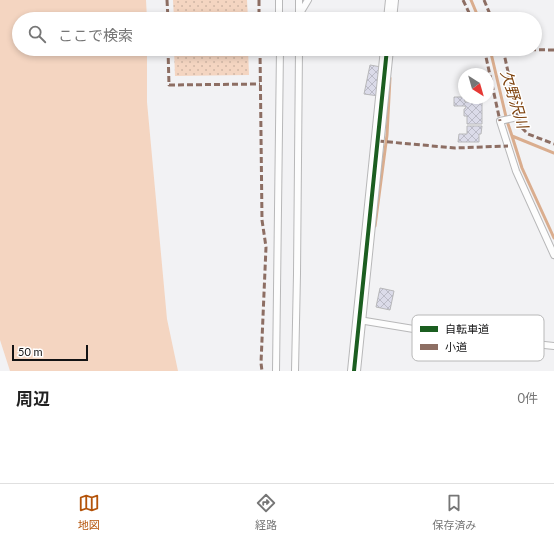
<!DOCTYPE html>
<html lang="ja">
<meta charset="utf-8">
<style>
body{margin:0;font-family:Lato,"Noto Sans JP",sans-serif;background:#f2f2f2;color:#222}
.compass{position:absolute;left:458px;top:68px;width:36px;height:36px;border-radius:50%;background:#fff;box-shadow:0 2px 6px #0003;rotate:143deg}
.scale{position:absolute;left:12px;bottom:10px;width:76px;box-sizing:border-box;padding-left:4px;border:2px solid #131314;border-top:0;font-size:11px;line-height:14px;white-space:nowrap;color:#131314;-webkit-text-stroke:3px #fff;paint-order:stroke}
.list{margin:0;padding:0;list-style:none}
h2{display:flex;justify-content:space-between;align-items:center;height:52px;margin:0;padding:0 16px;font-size:17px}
h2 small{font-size:13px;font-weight:400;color:#767676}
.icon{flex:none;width:22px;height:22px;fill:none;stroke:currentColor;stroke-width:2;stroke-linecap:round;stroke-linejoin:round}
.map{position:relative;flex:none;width:554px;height:371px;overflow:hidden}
.search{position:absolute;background:#fff;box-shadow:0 2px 6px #0003;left:12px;right:12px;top:12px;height:44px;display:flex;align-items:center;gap:10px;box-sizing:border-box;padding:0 14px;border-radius:22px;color:#767676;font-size:15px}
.sheet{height:112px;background:#fff}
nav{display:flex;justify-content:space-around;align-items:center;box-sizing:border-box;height:56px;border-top:1px solid #e0e0e0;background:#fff;font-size:11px;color:#767676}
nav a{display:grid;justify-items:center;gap:2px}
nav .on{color:#b45309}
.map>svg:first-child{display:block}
.green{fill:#f4d5c1}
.park{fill:url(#park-dots)}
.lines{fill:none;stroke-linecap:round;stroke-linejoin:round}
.stream{stroke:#daad8e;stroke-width:3}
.building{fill:url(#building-cross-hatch);stroke:#b8b8ba}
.lane-casing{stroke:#b8b8b9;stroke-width:8}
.street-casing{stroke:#b8b8b9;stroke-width:14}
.lane{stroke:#fdfdfd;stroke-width:6}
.street{stroke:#fdfdfd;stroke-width:12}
.quiet{stroke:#8d6e63;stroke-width:3;stroke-dasharray:6 3;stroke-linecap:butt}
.cycleway-casing{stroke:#fff;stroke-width:6}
.cycleway{stroke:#1b5e20;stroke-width:4}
.labels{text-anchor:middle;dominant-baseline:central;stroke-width:3;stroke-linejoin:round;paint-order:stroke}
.water-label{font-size:15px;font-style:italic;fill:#7e420d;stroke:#fff}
.key{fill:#fff;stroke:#b8b8b8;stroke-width:1}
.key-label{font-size:11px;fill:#131314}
</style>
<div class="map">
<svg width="554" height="371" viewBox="0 0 554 371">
<defs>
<pattern id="park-dots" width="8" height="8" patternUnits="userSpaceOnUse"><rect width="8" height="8" fill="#f4d5c1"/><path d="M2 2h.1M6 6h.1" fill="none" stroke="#d0b6a5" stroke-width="1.8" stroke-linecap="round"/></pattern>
<pattern id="building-cross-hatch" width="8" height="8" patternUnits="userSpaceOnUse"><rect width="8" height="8" fill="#dbdbe9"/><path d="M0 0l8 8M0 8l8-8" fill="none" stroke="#bbbbc7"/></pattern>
</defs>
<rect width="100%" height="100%" fill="#f2f2f4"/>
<path class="green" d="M0,0h146l1,19h-128v30h128v53l20,217 11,52h-168l-10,-31z"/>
<path class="park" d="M173,0h74l1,19h-74z
M174,49h74l1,26 -74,1z"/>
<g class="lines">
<path class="stream" d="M471,0l8,19
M490,49l17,72 5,15 42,17
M512,136l10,32 32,70
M375,226l12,-91 3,-57"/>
</g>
<path class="building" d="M370,65l11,2 -2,29 -15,-2z
M454,97h10l1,5h17v22h-15v-8h-3v-7l2,-1 -1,-2h-11z
M467,126h15l-1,8h-2v8h-21l1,-8h8z
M380,288l14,3 -4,19 -14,-3z"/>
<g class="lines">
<defs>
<path id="lane" d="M279,0v19
M299,0v19
M299,15l9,-15
M518,117l-18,4 16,50 38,84
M359,320l91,15 104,11
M276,371l4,-322
M295,371l2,-97 2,-225"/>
<path id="street" d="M390,19l2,-19
M354,371l33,-322"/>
</defs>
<use href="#lane" class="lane-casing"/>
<use href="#street" class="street-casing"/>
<use href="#lane" class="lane"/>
<use href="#street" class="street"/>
<path class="quiet" d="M167,0l1,19
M259,0v19
M463,0l9,19
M484,0l8,19
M168,49l1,36 91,-1
M260,49l2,171 4,27 -5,116 1,8
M484,49l2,8 14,64
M503,49l15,68 4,11 6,6 26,10
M503,49l51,1
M378,141l77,7 53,-2"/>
<defs>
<path id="cycleway" d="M354,371l33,-322"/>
</defs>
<use href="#cycleway" class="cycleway-casing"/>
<use href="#cycleway" class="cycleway"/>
</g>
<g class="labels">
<g class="water-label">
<text transform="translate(515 99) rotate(73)">欠野沢川</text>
</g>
</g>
<rect x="412" y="315" width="132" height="46" rx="6" class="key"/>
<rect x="420" y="326" width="18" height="6" fill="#1b5e20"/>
<rect x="420" y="344" width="18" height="6" fill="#8d6e63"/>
<g class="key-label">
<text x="445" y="333">自転車道</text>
<text x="445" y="351">小道</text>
</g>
</svg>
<svg class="compass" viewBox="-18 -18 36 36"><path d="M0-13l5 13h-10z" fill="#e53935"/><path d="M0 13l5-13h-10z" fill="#767676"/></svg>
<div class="scale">50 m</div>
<div class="search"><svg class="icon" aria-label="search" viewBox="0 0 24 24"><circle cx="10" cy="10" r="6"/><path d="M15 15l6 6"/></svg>ここで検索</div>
</div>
<section class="sheet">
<h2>周辺<small>0件</small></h2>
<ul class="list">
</ul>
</section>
<nav>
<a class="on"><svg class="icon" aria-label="map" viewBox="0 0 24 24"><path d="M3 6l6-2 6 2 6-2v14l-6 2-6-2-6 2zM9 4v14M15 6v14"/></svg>地図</a>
<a><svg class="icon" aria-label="directions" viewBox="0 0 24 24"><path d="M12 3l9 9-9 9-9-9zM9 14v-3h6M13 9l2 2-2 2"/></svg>経路</a>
<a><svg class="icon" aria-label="saved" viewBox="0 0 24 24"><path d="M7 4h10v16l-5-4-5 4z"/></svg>保存済み</a>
</nav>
